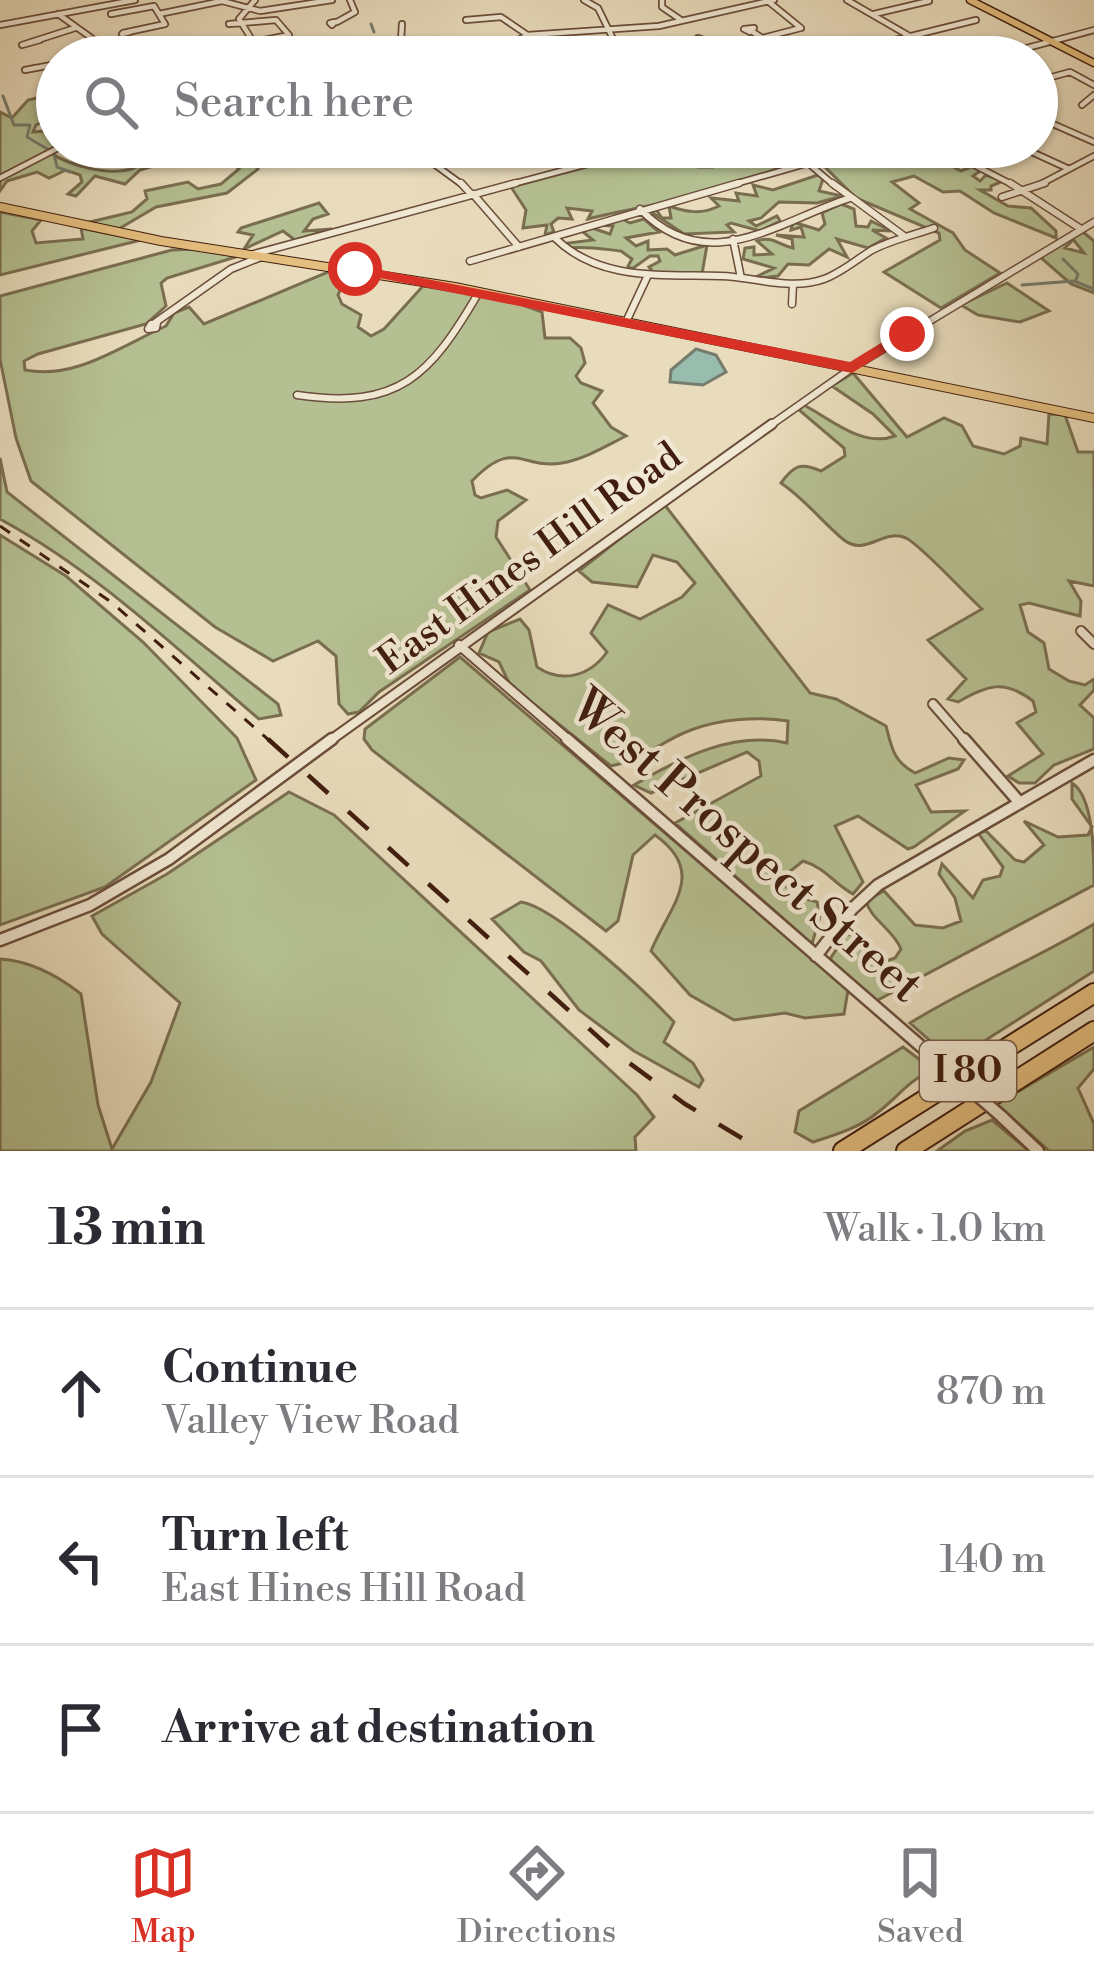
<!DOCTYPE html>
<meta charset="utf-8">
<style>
body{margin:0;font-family:"Libre Bodoni",serif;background:#f7f7f7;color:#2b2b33}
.stop{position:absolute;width:36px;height:36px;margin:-27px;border:9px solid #d93025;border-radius:50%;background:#fff}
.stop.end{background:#d93025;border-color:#fff;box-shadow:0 3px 12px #0008}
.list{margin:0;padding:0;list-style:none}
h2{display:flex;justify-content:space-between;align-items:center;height:156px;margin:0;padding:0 48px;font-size:51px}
h2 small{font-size:39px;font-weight:400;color:#7c7c81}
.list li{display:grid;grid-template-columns:78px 1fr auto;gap:36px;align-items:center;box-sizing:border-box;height:168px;padding:0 48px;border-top:3px solid #e1e1e2}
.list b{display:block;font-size:45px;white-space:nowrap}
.list p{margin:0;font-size:39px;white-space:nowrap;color:#7c7c81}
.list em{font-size:39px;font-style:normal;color:#7c7c81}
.icon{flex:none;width:66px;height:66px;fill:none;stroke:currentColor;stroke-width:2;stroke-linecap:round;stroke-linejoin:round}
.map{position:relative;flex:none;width:1094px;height:1151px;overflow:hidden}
.search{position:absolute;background:#fff;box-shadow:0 3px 9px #0004;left:36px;right:36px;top:36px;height:132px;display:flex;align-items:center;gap:30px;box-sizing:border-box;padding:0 42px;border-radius:66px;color:#7c7c81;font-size:45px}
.sheet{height:660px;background:#fff}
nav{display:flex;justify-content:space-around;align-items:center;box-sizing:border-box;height:168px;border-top:3px solid #e1e1e2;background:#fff;font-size:33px;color:#7c7c81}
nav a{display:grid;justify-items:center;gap:6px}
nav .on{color:#d93025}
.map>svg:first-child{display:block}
.green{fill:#b5c092;stroke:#7a6e50;stroke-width:3}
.water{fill:#98bcad;stroke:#757c6d;stroke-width:3}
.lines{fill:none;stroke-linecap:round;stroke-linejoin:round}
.stream{stroke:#757c6d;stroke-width:3}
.minor-far3-casing{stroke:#6a4d3a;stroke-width:8}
.minor-far2-casing{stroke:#6a4d3a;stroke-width:9}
.minor-far1-casing{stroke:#6a4d3a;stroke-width:12}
.minor-casing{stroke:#6a4d3a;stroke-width:15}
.major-far1-casing{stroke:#401d0e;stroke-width:9}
.major-casing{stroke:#401d0e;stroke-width:10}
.highway-casing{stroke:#401d0e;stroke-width:22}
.minor-far3{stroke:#f1e8d3;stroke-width:4.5}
.minor-far2{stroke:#f1e8d3;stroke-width:6}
.minor-far1{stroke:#f1e8d3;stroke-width:8}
.minor{stroke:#f1e8d3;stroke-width:10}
.major-far1{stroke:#e4be7e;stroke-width:6}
.major{stroke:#e4be7e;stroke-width:8}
.highway{stroke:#e4be7e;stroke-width:18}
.rail-far1{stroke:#401d0e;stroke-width:3;stroke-dasharray:12 12;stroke-linecap:butt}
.rail{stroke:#401d0e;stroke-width:4.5;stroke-dasharray:27 27;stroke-linecap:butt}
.minor-bridge-casing{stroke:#6a4d3a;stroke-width:15;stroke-linecap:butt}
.minor-bridge{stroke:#f1e8d3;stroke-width:10}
.route{fill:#d93025}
.labels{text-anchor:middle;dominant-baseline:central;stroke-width:9;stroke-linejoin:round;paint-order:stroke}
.shield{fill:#f1e8d3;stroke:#755a49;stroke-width:3}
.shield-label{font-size:36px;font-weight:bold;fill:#401d0e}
.street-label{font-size:39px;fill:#401d0e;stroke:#f1e8d3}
.near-street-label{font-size:48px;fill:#401d0e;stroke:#f1e8d3}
</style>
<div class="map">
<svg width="1094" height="1151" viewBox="0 0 1094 1151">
<rect width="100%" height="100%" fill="#e9dcbc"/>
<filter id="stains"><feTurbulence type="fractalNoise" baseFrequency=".00167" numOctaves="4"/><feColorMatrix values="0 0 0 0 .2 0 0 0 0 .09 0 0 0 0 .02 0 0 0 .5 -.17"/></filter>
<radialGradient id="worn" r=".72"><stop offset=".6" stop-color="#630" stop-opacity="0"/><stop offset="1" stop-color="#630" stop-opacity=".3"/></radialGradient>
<path class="green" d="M57,93l-5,24 -16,8 -3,7 24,-2v16l-57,30v-64l12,6 16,-18z
M172,147h22l-4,8 -50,15 -15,14 -30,-8 -19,20 -8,-2 14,-12 -2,-7 -14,-5 -17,8 -12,-6 -30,9 -7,10v-11l51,-27c17,12 59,24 83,15l-2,-6z
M209,147h32l17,22 -31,24 -71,14 -39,23 -27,-8 42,-10 15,-13 -2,-8 43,-9 10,7 23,-5 18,-15 -10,-9 -18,-2 -6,-9z
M671,147h14l13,20h15l8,-5 -5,-15h94l-24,10 2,4c-48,35 -142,42 -200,58l4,-8 -25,-3 5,11 -14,-1 -7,6 3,8 -9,3 2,-10 -24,3 3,-18 -15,-23 128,-34 6,5 30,4 4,-4z
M813,147h119l-2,7 31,17 14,-6 8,4 -10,7 7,5 6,-6 17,6 -12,5v4h-11l28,16 23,2 25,23v7l-62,-25 -34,-22 -17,1 -29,-16 -22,6 27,21 -9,6 43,24 12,17 35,23 -59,35 -57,-36 56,-32 -1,-7 -83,-35 -30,-30 7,-13z
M818,175l5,4 -4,12 23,5 -25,7 -38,-1 -18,16 -12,3 7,5 21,-10 3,5 -20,10 -29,-8 -4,2 7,7 -50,2 -36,-24 7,-2 7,10h9l-2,-12c17,6 32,9 50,0l-8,-8 28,3 -3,-8 21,3 -4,-11 20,5z
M319,203l9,11 -15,5 -9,12 28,-2 -37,11 -12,-9 -39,18 9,-14 -15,-3 3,-4z
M841,204l13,5 2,17 12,1 3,-6 20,10 -19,-1 14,8 -18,10 -31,-9 10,18 -18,-8 -20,16 -21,-1 -10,12 -17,2 -3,-2 16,-8 -31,-9 2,-11 9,-1v8l18,-1 -15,-13c14,-6 22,4 36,7l-1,-9 -16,-4 28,2 -3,-10 -10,3 2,-8 26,8 6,-6 -3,-11z
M0,212l41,8 -9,11 4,12 47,-4 -2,-11 60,12 -141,35z
M616,216l14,7 14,-4 15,13 -33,6 10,8 12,-5v9l19,-1 8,6 32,-10 -5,29 -48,-1 -5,-6 11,-6 -2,-5h-8l-18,13 -4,-3 4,-7 -11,-8c-19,-2 -33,-5 -54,-3l1,-5 25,-3 -10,-8 6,-5 21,7 3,-8 -17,-1z
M1083,232l11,9v52l-23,-9 -31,-27 28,-18 4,2 -7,7 19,5 -12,-15z
M196,249l46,6 -75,23 -6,5 5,23 -20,18 -108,30 -14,7 1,9c50,10 96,-24 141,-44l8,-13 15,-6 15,17 131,-55 13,3 -10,23 4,9 19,11 -3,12 13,9 13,-7 39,-43 89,15 30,11 3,26h25l11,10 4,15 -9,13 5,7 21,8 -9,12 18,24 15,9c-20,10 -41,23 -64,27 -40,7 -48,-26 -90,18l3,14 6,3 26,-8 19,10 -28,21 -2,16 34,53 -151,102 -20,20 -11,2 -9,-10 -3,-48 -18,-15 -45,20 -58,-34 -184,-146 -15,-43 -16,-79v-63l172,-46z
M1007,283l42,28 -29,11 -42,-7 -17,-10z
M853,373l54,64 37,-19 18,8 11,20 31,8 16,-8 1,-8 26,6 2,-30 16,1 13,37h16v134l-25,-5 12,20 -1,15 -51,-13 -9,2 8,27 16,11 5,26 20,12 16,4 9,-6v11l-14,15 14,13v31l-40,16 -19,18h-16l-11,-7 35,-22 -26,-31 19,-11 -3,-11c-29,-22 -45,-16 -75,1l-10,-3 18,-20 -38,-39 54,-31c-17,-15 -60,-63 -76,-71 -23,-10 -40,19 -62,2 -22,-18 -38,-40 -63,-57 13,-18 20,-21 40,-12l24,-15 -1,-8 -45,-38 5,-5c28,15 59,43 91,31l-22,-22 -41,-28z
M0,458l7,34 271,212 3,11 -22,4c-83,-71 -163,-148 -259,-200z
M664,504l146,189 26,6 50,27c6,22 7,35 29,47l34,-15 15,2 -6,9 -42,16 15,27 34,-1 -51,36 -6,2 -50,-33 -23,10 28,56 -10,12c-20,-11 -27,-26 -50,-33l-24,19 20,17 18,5 3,14 -8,28 -137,-121 86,-47 -2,-15 -12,-9 -96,41 -17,-8c46,-27 99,-54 153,-42l1,-22c-30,-5 -68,-2 -97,9 -30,11 -45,29 -80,36l-101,-81 -11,-23 -20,-9 9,-21 32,-13 9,11 8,37c25,17 53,9 70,-15l-16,-19 17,-28 32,14 42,-22 13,-14 -18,-21 -24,-7 -16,32 -45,-5 -13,-11z
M0,535l66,41 77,66 94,96 19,42 -151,107 -105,38z
M460,657l388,333 -4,24 -39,4 -20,-5 -51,7 -44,-25 -39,-44c19,-46 57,-78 4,-116l-22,20 -15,66 -12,10 -234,-181 -8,-11 1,-10z
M1072,783c22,14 22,72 22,102l-218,116 -46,-42 16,-24 9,-2 5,14 18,17 17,-6 6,-9c-8,-20 -30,-29 -35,-48l18,-10 31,34 28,3 18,-7 -6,-23 -16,-24 3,-10 31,34 10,-18 17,-4 3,-9 -25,-34 8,-2 29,29 9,2 20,-17 -20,-24 34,16 30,-2 4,-8 -20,-28z
M289,792l45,23 303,280 17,22 -19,20 1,14h-636v-192c31,2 57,16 81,35l17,111 14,44 39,-67 29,-79 -78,-69 -10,-18 75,-42z
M521,902c35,5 126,91 153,120l-10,20 29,21 10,17 -4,7 -65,-36 -55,-41 -38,-49 -17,-9 -32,-33z
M1094,924v47l-141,90 -43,-38c60,-37 124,-63 184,-99z
M903,1047l29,22c-27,15 -33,27 -55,44 -18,15 -42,22 -64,29l-18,-10 4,-21z
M1094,1047v22l-16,19 16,36v27h-45l-52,-47z
M992,1120l37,31h-92l28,-20z"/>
<path class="water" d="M696,349l20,6 10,17 -23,13 -33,-3 1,-12z"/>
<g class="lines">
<path class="stream" d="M371,24l3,8
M386,57l5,-5
M3,96l11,29h16l-3,12 22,13
M54,154l3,13 13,5
M1063,259l15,15 -2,6
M1022,285l52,-4 20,8"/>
<defs>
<path id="minor-far3" d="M218,0l42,11 72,-11
M584,0l14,8 18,37 34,12
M662,0v7l19,13
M847,0l64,37
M58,14l35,25 -15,18
M111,14l43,-8 11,18 -42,9 -1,1 8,-2
M159,14l63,-13
M874,14l55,-13
M466,20l35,-3 25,17
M335,22l-3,3 -2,-2z
M337,22l18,-10 -5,-12
M0,25l135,-25
M754,28l-4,4 -6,-3z
M753,32l38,25
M698,38l9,3 -8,2z
M40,40l-18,5 53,-17
M401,40l1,-16
M254,43l-15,-24 16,-19
M178,47l23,6 -16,3z
M330,49l6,1 1,2 -11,1z
M336,50l61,-10 59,17
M201,53l88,-18 -13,-15 -47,4
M484,57l44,-22 131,-9 115,-26
M564,57h9
M688,57l113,-29 -32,-26
M878,57l1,-9 12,-7 85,-21
M993,57l101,-27
M35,68l-10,2 32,-6
M1037,81l33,-9 24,13
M1082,105l12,-10
M1037,117l57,25
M337,147l86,9 41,30
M939,147l76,39
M1021,147l48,22
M808,163l27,23
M0,178l60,-31
M505,186l146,-39
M728,186l105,-30
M1037,186l57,-30"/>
<path id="minor-far2" d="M461,183l10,11
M832,183l72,53
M1010,183l71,46
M473,194l46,53
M1002,197l43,-14
M640,209c68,70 138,12 210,-11
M554,237c45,45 109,37 167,39 34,1 70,15 103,3 17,-6 33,-20 48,-29 19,-10 42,-15 62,-22
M733,239l8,39
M254,254l262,-71
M470,261l269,-78
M792,304l1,-20
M156,322l75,-53 30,-12
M626,322l22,-47
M157,323l-1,5 -8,1 3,-5z
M297,395c102,15 133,-19 182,-103
M768,427l84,-59 242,-146"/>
<path id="minor-far1" d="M1081,631l13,13
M459,645l112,97
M933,704l33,38
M328,742l444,-318"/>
<path id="minor" d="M567,739l364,316
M964,739l56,64
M0,940l90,-35 79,-46 163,-120
M816,956l36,-47 26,-24 216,-125
M1001,1116l37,35"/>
<path id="major-far1" d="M970,0l124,63"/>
<path id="major" d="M0,207l161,34 294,46 639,131"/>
<path id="highway" d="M843,1151l251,-158
M906,1151l188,-120"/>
</defs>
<use href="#minor-far3" class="minor-far3-casing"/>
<use href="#minor-far2" class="minor-far2-casing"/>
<use href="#minor-far1" class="minor-far1-casing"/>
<use href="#minor" class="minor-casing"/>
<use href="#major-far1" class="major-far1-casing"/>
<use href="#major" class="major-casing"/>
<use href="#highway" class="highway-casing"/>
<use href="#minor-far3" class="minor-far3"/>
<use href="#minor-far2" class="minor-far2"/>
<use href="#minor-far1" class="minor-far1"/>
<use href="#minor" class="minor"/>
<use href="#major-far1" class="major-far1"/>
<use href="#major" class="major"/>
<use href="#highway" class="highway"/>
<path class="rail-far1" d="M0,526l111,76 160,140"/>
<path class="rail" d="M268,739l349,315 68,50 78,47"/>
<defs>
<path id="minor-bridge" d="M931,1055l70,61"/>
</defs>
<use href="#minor-bridge" class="minor-bridge-casing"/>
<use href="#minor-bridge" class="minor-bridge"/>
</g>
<path class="route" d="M355,265l495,97 52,-32 13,4 -63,39 -502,-101z"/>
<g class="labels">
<rect class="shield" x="920" y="1041" width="96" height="60" rx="9"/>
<g class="shield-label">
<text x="968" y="1071">I 80</text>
</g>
<g class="street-label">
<text transform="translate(530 559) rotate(-36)">East Hines Hill Road</text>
</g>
<g class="near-street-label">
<text transform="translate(746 847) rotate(41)">West Prospect Street</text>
</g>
</g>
<rect width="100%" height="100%" filter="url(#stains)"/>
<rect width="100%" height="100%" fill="url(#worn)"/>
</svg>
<div class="stop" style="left:355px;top:269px"></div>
<div class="stop end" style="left:907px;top:334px"></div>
<div class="search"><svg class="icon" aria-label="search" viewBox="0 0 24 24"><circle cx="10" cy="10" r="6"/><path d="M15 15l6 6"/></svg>Search here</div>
</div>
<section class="sheet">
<h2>13 min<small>Walk · 1.0 km</small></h2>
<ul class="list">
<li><svg class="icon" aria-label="ahead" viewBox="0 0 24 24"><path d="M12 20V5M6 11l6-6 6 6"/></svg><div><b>Continue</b><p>Valley View Road</p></div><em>870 m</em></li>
<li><svg class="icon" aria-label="left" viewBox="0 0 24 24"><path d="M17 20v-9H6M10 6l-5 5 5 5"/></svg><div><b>Turn left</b><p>East Hines Hill Road</p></div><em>140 m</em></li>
<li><svg class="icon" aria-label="arrive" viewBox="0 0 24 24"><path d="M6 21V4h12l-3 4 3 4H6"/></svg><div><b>Arrive at destination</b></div></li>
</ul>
</section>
<nav>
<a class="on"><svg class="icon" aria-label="map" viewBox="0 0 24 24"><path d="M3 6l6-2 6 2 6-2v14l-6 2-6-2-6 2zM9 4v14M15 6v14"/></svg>Map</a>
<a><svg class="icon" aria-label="directions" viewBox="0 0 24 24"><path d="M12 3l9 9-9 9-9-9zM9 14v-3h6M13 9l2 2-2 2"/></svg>Directions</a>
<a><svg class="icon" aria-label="saved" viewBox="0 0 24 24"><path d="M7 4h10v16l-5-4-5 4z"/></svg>Saved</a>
</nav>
